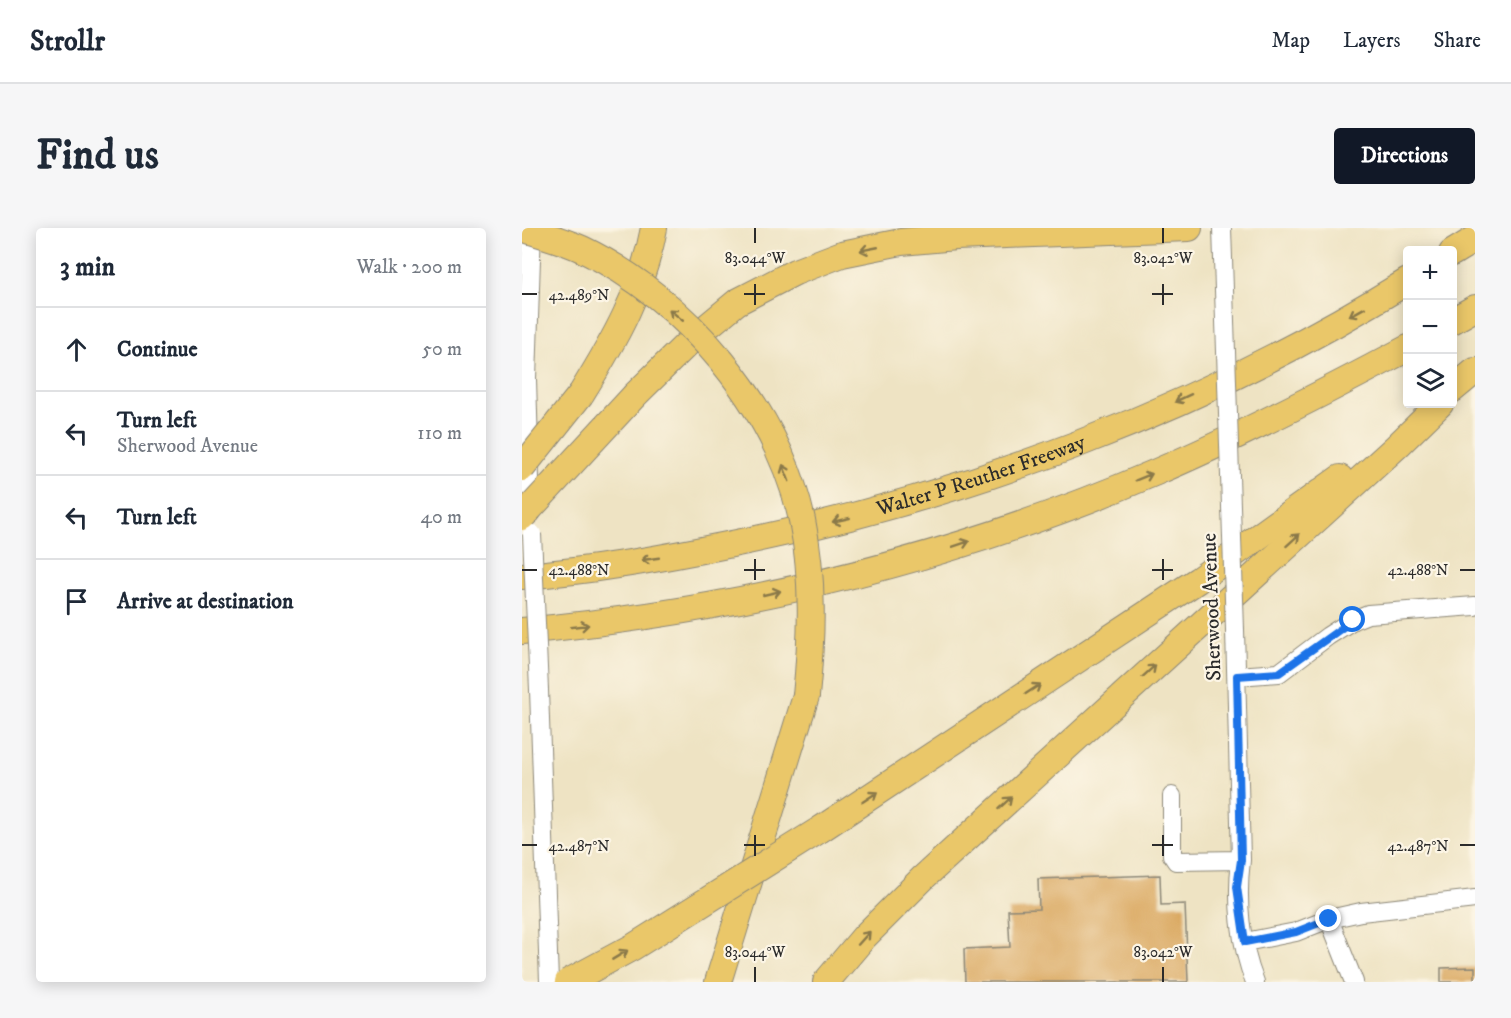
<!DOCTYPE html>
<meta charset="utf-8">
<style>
body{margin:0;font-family:"IM FELL DW Pica",serif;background:#f6f6f7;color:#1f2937}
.controls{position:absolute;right:18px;top:18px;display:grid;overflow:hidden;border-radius:6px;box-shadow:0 3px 15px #0003}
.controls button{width:54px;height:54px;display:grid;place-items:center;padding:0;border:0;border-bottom:2px solid #e0e1e3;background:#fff;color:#1f2937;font:30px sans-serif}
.stop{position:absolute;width:18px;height:18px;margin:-14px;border:4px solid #1a73e8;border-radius:50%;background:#fff}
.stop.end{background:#1a73e8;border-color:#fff;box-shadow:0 2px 6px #0008}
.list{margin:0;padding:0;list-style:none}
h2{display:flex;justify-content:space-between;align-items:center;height:78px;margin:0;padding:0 24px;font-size:26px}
h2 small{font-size:20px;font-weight:400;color:#747a83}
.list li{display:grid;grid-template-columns:39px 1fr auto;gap:18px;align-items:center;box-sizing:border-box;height:84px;padding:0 24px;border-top:2px solid #e0e1e3}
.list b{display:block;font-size:22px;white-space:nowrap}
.list p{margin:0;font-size:20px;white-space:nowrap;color:#747a83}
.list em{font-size:20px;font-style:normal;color:#747a83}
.icon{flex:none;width:33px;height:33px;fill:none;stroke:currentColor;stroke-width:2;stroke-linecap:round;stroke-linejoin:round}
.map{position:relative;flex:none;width:953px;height:754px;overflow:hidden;border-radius:6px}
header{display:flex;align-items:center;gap:36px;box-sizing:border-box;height:84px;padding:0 30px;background:#fff;border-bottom:2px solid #e0e1e3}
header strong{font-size:28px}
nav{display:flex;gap:33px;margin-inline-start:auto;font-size:21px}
.intro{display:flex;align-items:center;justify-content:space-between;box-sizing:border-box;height:144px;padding:0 36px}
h1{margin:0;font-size:42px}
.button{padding:15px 27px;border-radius:6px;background:#111827;color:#fff;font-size:21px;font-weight:700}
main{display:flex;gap:36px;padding:0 36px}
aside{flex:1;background:#fff;border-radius:6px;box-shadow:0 3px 15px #0003}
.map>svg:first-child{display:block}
.building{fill:#daa861}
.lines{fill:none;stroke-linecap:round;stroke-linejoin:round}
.minor-casing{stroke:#8c8777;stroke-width:20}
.highway-casing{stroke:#8c8777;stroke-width:28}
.minor{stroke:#fff;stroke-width:18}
.highway{stroke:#eac769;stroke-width:26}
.minor-bridge-casing{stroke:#8c8777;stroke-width:20;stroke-linecap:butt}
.highway-bridge-casing{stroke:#8c8777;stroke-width:28;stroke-linecap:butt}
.minor-bridge{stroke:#fff;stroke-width:18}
.highway-bridge{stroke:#eac769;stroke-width:26}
.oneway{stroke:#8a794a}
.route{stroke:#1a73e8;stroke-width:8}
.ticks{fill:none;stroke:#2b2b2b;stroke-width:2}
.labels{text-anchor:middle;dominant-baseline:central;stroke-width:4.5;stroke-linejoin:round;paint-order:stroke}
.street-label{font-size:21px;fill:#2b2b2b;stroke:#fcf5e5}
.ticks-label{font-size:15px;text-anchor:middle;fill:#2b2b2b;stroke:#fcf5e5;stroke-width:4.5;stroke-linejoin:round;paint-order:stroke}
</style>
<header>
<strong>Strollr</strong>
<nav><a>Map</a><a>Layers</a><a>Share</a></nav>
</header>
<div class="intro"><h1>Find us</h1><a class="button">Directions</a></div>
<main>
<aside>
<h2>3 min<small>Walk · 200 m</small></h2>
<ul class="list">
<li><svg class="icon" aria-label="ahead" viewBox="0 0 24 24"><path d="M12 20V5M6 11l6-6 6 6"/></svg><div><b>Continue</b></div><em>50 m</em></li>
<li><svg class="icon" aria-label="left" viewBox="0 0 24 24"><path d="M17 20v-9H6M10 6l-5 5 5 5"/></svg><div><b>Turn left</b><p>Sherwood Avenue</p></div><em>110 m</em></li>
<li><svg class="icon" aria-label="left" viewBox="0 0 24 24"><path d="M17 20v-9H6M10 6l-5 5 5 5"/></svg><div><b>Turn left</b></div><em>40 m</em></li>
<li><svg class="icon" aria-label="arrive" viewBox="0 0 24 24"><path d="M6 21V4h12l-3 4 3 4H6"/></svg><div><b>Arrive at destination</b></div></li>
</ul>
</aside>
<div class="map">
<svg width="953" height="754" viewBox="0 0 953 754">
<rect width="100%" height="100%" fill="#fcf5e5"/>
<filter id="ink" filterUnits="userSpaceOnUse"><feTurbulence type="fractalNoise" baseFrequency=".0167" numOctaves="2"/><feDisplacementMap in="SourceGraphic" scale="12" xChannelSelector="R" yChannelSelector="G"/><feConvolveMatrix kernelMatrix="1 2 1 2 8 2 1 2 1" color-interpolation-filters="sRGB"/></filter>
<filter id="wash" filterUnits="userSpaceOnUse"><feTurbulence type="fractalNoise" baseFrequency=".008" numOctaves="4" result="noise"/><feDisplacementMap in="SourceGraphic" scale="24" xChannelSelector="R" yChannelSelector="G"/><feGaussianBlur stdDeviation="1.35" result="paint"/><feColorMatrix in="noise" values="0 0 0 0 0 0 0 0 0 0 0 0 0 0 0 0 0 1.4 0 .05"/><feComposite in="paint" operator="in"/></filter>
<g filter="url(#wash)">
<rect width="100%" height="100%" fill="#eee3c3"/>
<g id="blocks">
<path class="building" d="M638,647l1,30 24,-1 3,78h-223l-1,-33 46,-2 -2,-37 31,-1 -1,-30z
M953,739v15h-34v-14z"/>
</g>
</g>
<g filter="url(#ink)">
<use href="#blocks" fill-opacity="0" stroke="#8c8777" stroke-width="1.5"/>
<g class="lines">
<defs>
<path id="minor" d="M9,286l-4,-135 5,-151
M713,402l6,230c-5,39 -1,85 14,122
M715,448l42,-3 49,-37 25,-16 15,-6 107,-8
M17,462l10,292
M650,568v59l4,6 65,-1
M807,691l32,-7 114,-13
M723,714l51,-10 33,-13 25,63"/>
<g id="highway">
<path d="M930,25l23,-14"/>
<path d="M930,93l23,-13"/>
<path d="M930,162l23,-19"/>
<path d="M59,166c34,-55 61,-102 73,-166"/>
<path d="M113,167l56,-55 46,-38 58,-30 47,-18 59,-12 55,-5 233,-9"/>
<path id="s1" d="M0,348c71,-5 141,-18 210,-32 235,-47 472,-136 676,-263"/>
<path d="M0,403c217,-20 432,-72 632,-158 87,-37 170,-80 254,-125"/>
<path d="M299,601l377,-249 142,-102"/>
<path d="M196,754l88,-286"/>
<path d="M304,754l38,-45 60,-60 473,-431 43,-42"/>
</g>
</defs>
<use href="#minor" class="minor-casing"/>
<use href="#highway" class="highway-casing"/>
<use href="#minor" class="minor"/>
<use href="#highway" class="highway"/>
<defs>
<path id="minor-bridge" d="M700,0l13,402
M10,306l7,156"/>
<path id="highway-bridge" d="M0,0c20,7 41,12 60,21 104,50 195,158 220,271 12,58 10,117 4,176
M0,240l59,-74
M0,289l113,-122
M46,754l65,-35 188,-118"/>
</defs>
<use href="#minor-bridge" class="minor-bridge-casing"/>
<use href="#highway-bridge" class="highway-bridge-casing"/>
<use href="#minor-bridge" class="minor-bridge"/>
<use href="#highway-bridge" class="highway-bridge"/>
</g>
<defs><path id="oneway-shaft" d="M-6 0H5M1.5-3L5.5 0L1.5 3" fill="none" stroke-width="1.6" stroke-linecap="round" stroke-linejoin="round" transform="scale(1.5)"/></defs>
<g class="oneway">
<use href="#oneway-shaft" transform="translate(347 21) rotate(169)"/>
<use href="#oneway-shaft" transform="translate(835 84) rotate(151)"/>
<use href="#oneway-shaft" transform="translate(154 87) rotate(-140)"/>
<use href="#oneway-shaft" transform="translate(661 170) rotate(155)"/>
<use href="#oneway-shaft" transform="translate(264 245) rotate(-111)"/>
<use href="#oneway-shaft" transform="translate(622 249) rotate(-22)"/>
<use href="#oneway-shaft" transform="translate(319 292) rotate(167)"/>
<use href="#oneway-shaft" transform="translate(771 312) rotate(-42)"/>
<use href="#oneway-shaft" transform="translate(439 316) rotate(-18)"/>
<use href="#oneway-shaft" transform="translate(128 331) rotate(172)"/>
<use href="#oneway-shaft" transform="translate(250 365) rotate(-13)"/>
<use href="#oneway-shaft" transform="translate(58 398) rotate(-7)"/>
<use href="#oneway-shaft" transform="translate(627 443) rotate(-42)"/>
<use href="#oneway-shaft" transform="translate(511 461) rotate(-33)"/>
<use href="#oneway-shaft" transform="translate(348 569) rotate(-33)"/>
<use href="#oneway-shaft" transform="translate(483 575) rotate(-42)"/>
<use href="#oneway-shaft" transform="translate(342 710) rotate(-48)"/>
<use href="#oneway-shaft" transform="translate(98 727) rotate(-31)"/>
</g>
</g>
<g class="lines" filter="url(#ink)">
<path class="route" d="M807,691l-33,13 -51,10 -8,-55 4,-27 -4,-184 42,-3 74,-53"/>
</g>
<path class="ticks" d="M233,0v15M641,0v15M233,56v21M641,56v21M0,66h15M222,66h21M630,66h21M233,331v21M641,331v21M0,342h15M222,342h21M630,342h21M938,342h15M233,607v21M641,607v21M0,617h15M222,617h21M630,617h21M938,617h15M233,739v15M641,739v15"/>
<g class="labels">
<g class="street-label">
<text stroke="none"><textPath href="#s1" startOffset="471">Walter P Reuther Freeway</textPath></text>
<text transform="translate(690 379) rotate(-92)">Sherwood Avenue</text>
</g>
</g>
<g class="ticks-label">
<text x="233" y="35">83.044°W</text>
<text x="641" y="35">83.042°W</text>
<text x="57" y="72">42.489°N</text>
<text x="57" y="347">42.488°N</text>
<text x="896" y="347">42.488°N</text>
<text x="57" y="623">42.487°N</text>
<text x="896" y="623">42.487°N</text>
<text x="233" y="729">83.044°W</text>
<text x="641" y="729">83.042°W</text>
</g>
</svg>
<div class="controls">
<button>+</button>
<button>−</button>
<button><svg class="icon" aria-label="layers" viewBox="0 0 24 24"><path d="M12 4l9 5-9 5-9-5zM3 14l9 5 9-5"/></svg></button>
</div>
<div class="stop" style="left:831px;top:392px"></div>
<div class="stop end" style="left:807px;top:691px"></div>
</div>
</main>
